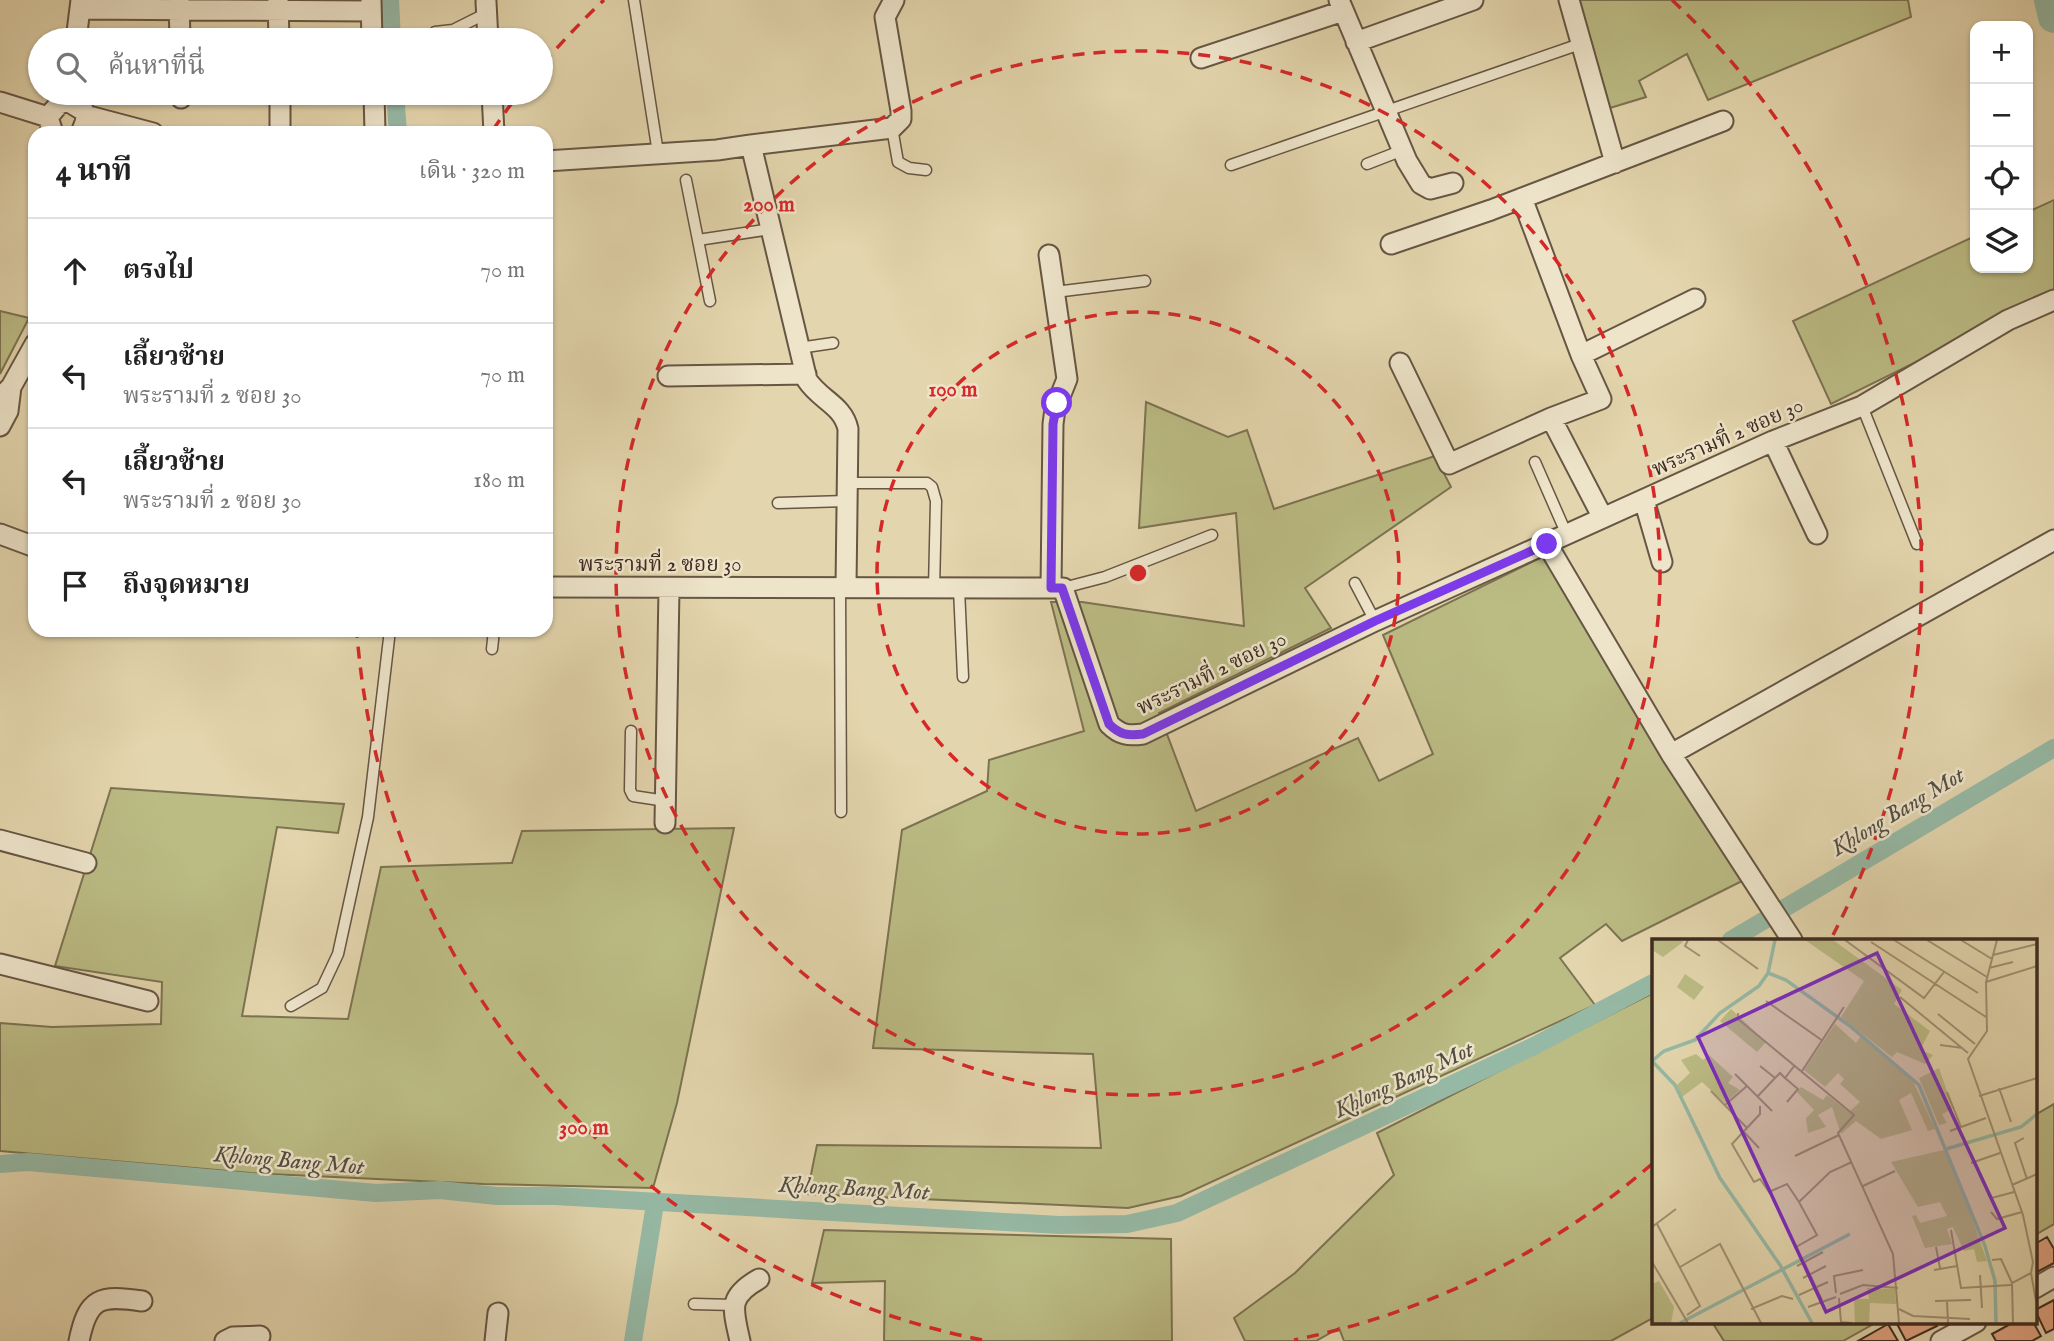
<!DOCTYPE html>
<html lang="th">
<meta charset="utf-8">
<style>
body{margin:0;font-family:"IM FELL English","Noto Serif Thai",serif;background:#f2f2f2;color:#222}
.controls{position:absolute;right:21px;top:21px;display:grid;overflow:hidden;border-radius:14px;box-shadow:0 2px 5px #0004}
.controls button{width:63px;height:63px;display:grid;place-items:center;padding:0;border:0;border-bottom:2px solid #e0e0e0;background:#fff;color:#222;font:35px sans-serif}
.stop{position:absolute;width:21px;height:21px;margin:-16px;border:5px solid #7c3aed;border-radius:50%;background:#fff}
.stop.end{background:#7c3aed;border-color:#fff;box-shadow:0 2px 7px #0008}
.list{margin:0;padding:0;list-style:none}
h2{display:flex;justify-content:space-between;align-items:center;height:91px;margin:0;padding:0 28px;font-size:30px}
h2 small{font-size:23px;font-weight:400;color:#767676}
.list li{display:grid;grid-template-columns:46px 1fr auto;gap:21px;align-items:center;box-sizing:border-box;height:105px;padding:0 28px;border-top:2px solid #e0e0e0}
.list b{display:block;font-size:26px;white-space:nowrap}
.list p{margin:0;font-size:23px;white-space:nowrap;color:#767676}
.list em{font-size:23px;font-style:normal;color:#767676}
.icon{flex:none;width:38px;height:38px;fill:none;stroke:currentColor;stroke-width:2;stroke-linecap:round;stroke-linejoin:round}
.map{position:relative;flex:none;width:2054px;height:1341px;overflow:hidden}
.search{position:absolute;background:#fff;box-shadow:0 2px 5px #0004;left:28px;top:28px;width:525px;height:77px;display:flex;align-items:center;gap:18px;box-sizing:border-box;padding:0 24px;border-radius:38px;color:#767676;font-size:26px}
.panel{position:absolute;background:#fff;box-shadow:0 2px 5px #0004;left:28px;top:126px;width:525px;height:511px;border-radius:21px}
.map>svg:first-child{display:block}
.green{fill:#bbbb84;stroke:#7c7352;stroke-width:2}
.lines{fill:none;stroke-linecap:round;stroke-linejoin:round}
.canal{stroke:#96b9a5;stroke-width:18}
.river{stroke:#96b9a5;stroke-width:32}
.building{fill:#e3a583;stroke:#3e2b21;stroke-width:2}
.lane-casing{stroke:#675644;stroke-width:13}
.street-casing{stroke:#675644;stroke-width:23}
.lane{stroke:#ede4ca;stroke-width:10}
.street{stroke:#ede4ca;stroke-width:19}
.route{stroke:#7c3aed;stroke-width:9}
.ring{fill:none;stroke:#d62828;stroke-width:3.5;stroke-dasharray:12 9}
.labels{text-anchor:middle;dominant-baseline:central;stroke-width:5;stroke-linejoin:round;paint-order:stroke}
.street-label{font-size:21px;fill:#3e2b21;stroke:#ede4ca}
.water-label{font-size:23px;font-style:italic;fill:#544e42;stroke:#ede4ca}
.inset-river{fill:none;stroke:#96b9a5;stroke-width:3.5}
.inset-road{fill:none;stroke:#a19175;stroke-width:2}
.view{fill:#7b2cbf;fill-opacity:0.15;stroke:#7b2cbf;stroke-width:3.5}
.inset-edge{fill:none;stroke:#3e2b21;stroke-width:3.5}
.centre{fill:#d62828;stroke:#ede4ca;stroke-width:3.5}
.ring-label{font-size:21px;text-anchor:middle;font-weight:bold;fill:#d62828;stroke:#ede4ca;stroke-width:5;stroke-linejoin:round;paint-order:stroke}
</style>
<div class="map">
<svg width="2054" height="1341" viewBox="0 0 2054 1341">
<rect width="100%" height="100%" fill="#e3d5ad"/>
<filter id="stains"><feTurbulence type="fractalNoise" baseFrequency=".00286" numOctaves="4"/><feColorMatrix values="0 0 0 0 .2 0 0 0 0 .09 0 0 0 0 .02 0 0 0 .5 -.17"/></filter>
<radialGradient id="worn" r=".72"><stop offset=".6" stop-color="#630" stop-opacity="0"/><stop offset="1" stop-color="#630" stop-opacity=".3"/></radialGradient>
<path class="green" d="M1579,0h329l3,17 -203,83 -21,-46 -48,27 7,16 -36,11z
M2054,200v94l-223,110 -38,-83 182,-85v32h53v-56z
M0,311l29,7 -29,56z
M1146,402l82,35 19,-7 27,79 161,-53 16,31 -146,101 26,40 -172,85 37,98 162,-73 21,43 54,-27 -50,-119 163,-80 196,326 -120,60 -16,-17 -46,34 35,47 -414,191 -53,12 -321,-14 10,-49 284,3 -8,-94 -220,-6 29,-218 85,-39 2,-31 95,-29 -33,-129h31l162,24 -8,-113 -97,15z
M111,788l233,16 -6,29 -61,-6 -35,189 106,3 33,-152 131,-4 10,-32 212,-3 -57,275 -24,85 -169,-4 -233,-11 -251,-22v-128l52,4 109,-3 1,-42 -107,-16z
M1653,993v325l-42,23h-267l-5,-13 -23,13h-71l-11,-23 61,-45 99,-98 -17,-42z
M2054,1104v120l-19,11v-120z
M824,1230l347,9 1,102h-288l1,-60 -73,2z
M1712,1322h165l-34,19h-119z"/>
<g class="lines">
<path class="canal" d="M390,0l2,40
M395,93l3,40
M1731,940l323,-192
M0,1164l28,-2 348,31 64,-3 57,6h58l504,29 68,-1 50,-11 357,-167 119,-63
M633,1341l22,-137"/>
<path class="river" d="M2050,0l4,17"/>
</g>
<path class="building" d="M2047,1237l7,12v14l-19,10v-29z
M2054,1300v29l-8,4 -11,-23z
M1896,1322h39l2,4 -31,15z
M2014,1322h19l8,14 -9,5h-36l-4,-7z
M1888,1324l10,17h-40z"/>
<g class="lines">
<defs>
<path id="lane" d="M634,0l24,153
M435,32l18,-2 34,-17
M892,128l6,34 11,6 17,2
M1367,164l36,-14
M1231,165l349,-121
M686,180l12,60
M1055,292l90,-11
M710,301l-12,-61 73,-11
M799,348l34,-5
M1862,406l55,138
M1535,462l32,73
M847,483h80l5,4 4,14 -2,88
M778,503l69,-2
M1355,583l20,38
M840,587l1,225
M1063,588l42,-11 107,-42
M959,589l4,88
M492,649l2,-19
M631,731l-1,59 3,6 33,5
M291,1006l31,-18 16,-34 30,-137 22,-187
M694,1304l40,1"/>
<path id="street" d="M278,0l1,40
M371,0l1,40
M1339,0l68,161 14,23 9,5 23,-6
M1569,0l46,163
M179,1l1,39
M486,2l2,38
M81,9l290,2
M76,40l5,-40
M1356,42l117,-42
M1201,58l142,-47
M181,93v5
M280,93v40
M374,93l1,40
M492,93l2,40
M0,102l48,15
M85,115l68,18
M53,133l-5,-16 12,-14 9,-1 15,9 2,9 -5,13
M546,161l171,-11 34,-5
M1522,198l59,157
M1391,244l100,-34 232,-89
M1049,255l18,124 -12,30 -2,15 -2,164
M1400,363l49,101 102,-46 52,100
M668,376l138,-2
M0,398l11,-11 24,-43
M1551,418l50,-19 -20,-44 114,-56
M0,426l8,-15 3,-24
M1773,441l44,93
M1644,500l18,62
M0,534l35,13
M1547,544l124,210 121,186
M546,587l517,1 46,136c11,11 19,12 34,10l232,-113 398,-180 89,-35 146,-86 46,-20
M846,587l2,-158c-5,-24 -28,-29 -41,-49l-56,-235 141,-17 9,-9v-8l-16,-94 9,-17
M1671,754l383,-214
M665,823l4,-234
M0,840l86,23
M0,964l148,37
M2035,1288l19,-11
M79,1341c9,-44 21,-46 63,-40
M225,1341l8,-4 27,-1
M495,1341l3,-28
M740,1341c-7,-32 -13,-44 19,-62
M1941,1341l35,-19"/>
</defs>
<use href="#lane" class="lane-casing"/>
<use href="#street" class="street-casing"/>
<use href="#lane" class="lane"/>
<use href="#street" class="street"/>
</g>
<g class="lines">
<path class="route" d="M1057,403l-4,21 -2,164h11l47,136c11,11 19,12 34,10l232,-113 172,-77"/>
</g>
<g class="ring">
<circle cx="1138" cy="573" r="261"/>
<circle cx="1138" cy="573" r="522"/>
<path d="M1652 1164A783 783 0 0 1 1294 1340M982 1340A783 783 0 0 1 357 634M493 130A783 783 0 0 1 517 96M543 64A783 783 0 0 1 604 0M1672 0A783 783 0 0 1 1833 935"/>
</g>
<g class="labels">
<g class="street-label">
<text transform="translate(1728 438) rotate(-24)">พระรามที่ 2 ซอย 30</text>
<text x="660" y="565">พระรามที่ 2 ซอย 30</text>
<text transform="translate(1212 674) rotate(-26)">พระรามที่ 2 ซอย 30</text>
</g>
<g class="water-label">
<text transform="translate(1898 812) rotate(-31)">Khlong Bang Mot</text>
<text transform="translate(1404 1080) rotate(-25)">Khlong Bang Mot</text>
<text transform="translate(289 1161) rotate(5)">Khlong Bang Mot</text>
<text transform="translate(854 1189) rotate(3)">Khlong Bang Mot</text>
</g>
</g>
<g transform="translate(1652 939)">
<rect width="385" height="385" fill="#e3d5ad"/>
<path d="M0,1h29l2,2 -20,15 -11,-7zM153,1h28l69,50 -8,14 36,27 -10,19 13,5 -8,9 -28,-12 -5,5 -51,-40 23,-36zM33,35l19,13 -10,13 -17,-13zM79,70l35,33 -9,10 -37,-31zM183,85l21,19 5,-7 51,43 23,50 -7,2 -17,-38 -12,7 13,30 -31,9 -25,-18 -15,13 -9,-27 -14,8 8,12 -18,6 -2,-15 8,-8 -17,-18 4,-5 22,13 4,-5 22,17 11,-10 -20,-18 4,-5 -6,-6 -13,14 -21,-17zM44,115l7,6 6,-5 24,22 -5,6 12,7 -15,13 -23,-21 -20,15 -5,-12 13,-12 -9,-13zM287,129l14,41 -11,5 5,9 -8,2 -20,-47zM292,211l23,55 20,56 -10,1 -3,-13 -10,2 -11,-24 -6,2 5,15 -27,4 -13,-32 4,-1 4,8 27,-7 -7,-14 -22,5 -27,-45zM7,342l15,26 -3,16h-19v-39zM215,349l28,1 1,15 -26,-1 -1,20h-14l-1,-24h15z" fill="#bbbb84"/>
<path class="inset-river" d="M116,34l18,7 64,46 69,59 66,161 10,35 1,42M0,122l23,24 45,93 60,87 32,58M0,122l12,-10 31,-11 25,-27 39,-27 9,-13 7,-33M294,210l75,-22 16,-13M28,384l170,-89"/>
<path class="inset-road" d="M36,1l-3,6 15,10M66,1l40,29M193,1l79,58 20,-26M242,1l84,53M275,1l60,37M309,1l31,19M345,1l-11,42 1,49 -19,28 55,156 10,47 -2,11 -19,10 1,40M219,3l115,75M341,16l44,-11M337,29l24,-6M334,43l51,-16M248,58l68,56M114,62l57,40M86,74v6l116,96 -16,18 55,121 6,69M286,75l37,30M288,106l23,3M108,127l15,12 5,-5 5,5M150,132l42,-64M83,135l37,37M347,149l12,34M59,152l36,37M295,153l14,35M106,157l17,-18M327,157l58,-18M135,163l11,-13 -13,-11 10,-13M73,166l22,-19M108,167v8l-28,30 22,38 6,-3 9,13 18,-8 12,18 31,-30 22,-10M298,192l36,-13M92,193l15,16M372,199l-9,5 12,36M143,217l44,-21M319,224l29,-10M360,246l25,-11M211,247l32,-15M336,255l4,4 22,-6M339,273l6,7 25,-7M5,285l43,82 -13,9M0,288l24,-18M299,291l10,58 50,-3M144,308l21,-12 -18,-33M284,308l4,21M340,321l9,-1 11,24M0,323l36,61M152,323l18,38M145,327l26,-14M28,328l40,-23 41,79M282,331l23,-4M379,334l5,28M328,336l2,33M151,339l23,-12M184,354l-2,-17 29,-6M188,355l23,-9 35,3M147,356l29,-13M187,359l2,24 11,1M283,362l36,-1M295,362l1,22M156,368l28,-10M99,370l31,-13 11,3M247,370l14,7 57,3"/>
<path class="view" d="M225,14l128,275 -179,84 -128,-275z"/>
<rect width="385" height="385" class="inset-edge"/>
</g>
<circle cx="1138" cy="573" r="10" class="centre"/>
<g class="ring-label">
<text x="769" y="211">200 m</text>
<text x="953" y="396">100 m</text>
<text x="584" y="1134">300 m</text>
</g>
<rect width="100%" height="100%" filter="url(#stains)"/>
<rect width="100%" height="100%" fill="url(#worn)"/>
</svg>
<div class="controls">
<button>+</button>
<button>−</button>
<button><svg class="icon" aria-label="locate" viewBox="0 0 24 24"><circle cx="12" cy="12" r="6"/><path d="M12 2v4M12 18v4M2 12h4M18 12h4"/></svg></button>
<button><svg class="icon" aria-label="layers" viewBox="0 0 24 24"><path d="M12 4l9 5-9 5-9-5zM3 14l9 5 9-5"/></svg></button>
</div>
<div class="stop" style="left:1057px;top:403px"></div>
<div class="stop end" style="left:1547px;top:544px"></div>
<div class="search"><svg class="icon" aria-label="search" viewBox="0 0 24 24"><circle cx="10" cy="10" r="6"/><path d="M15 15l6 6"/></svg>ค้นหาที่นี่</div>
<section class="panel">
<h2>4 นาที<small>เดิน · 320 m</small></h2>
<ul class="list">
<li><svg class="icon" aria-label="ahead" viewBox="0 0 24 24"><path d="M12 20V5M6 11l6-6 6 6"/></svg><div><b>ตรงไป</b></div><em>70 m</em></li>
<li><svg class="icon" aria-label="left" viewBox="0 0 24 24"><path d="M17 20v-9H6M10 6l-5 5 5 5"/></svg><div><b>เลี้ยวซ้าย</b><p>พระรามที่ 2 ซอย 30</p></div><em>70 m</em></li>
<li><svg class="icon" aria-label="left" viewBox="0 0 24 24"><path d="M17 20v-9H6M10 6l-5 5 5 5"/></svg><div><b>เลี้ยวซ้าย</b><p>พระรามที่ 2 ซอย 30</p></div><em>180 m</em></li>
<li><svg class="icon" aria-label="arrive" viewBox="0 0 24 24"><path d="M6 21V4h12l-3 4 3 4H6"/></svg><div><b>ถึงจุดหมาย</b></div></li>
</ul>
</section>
</div>
